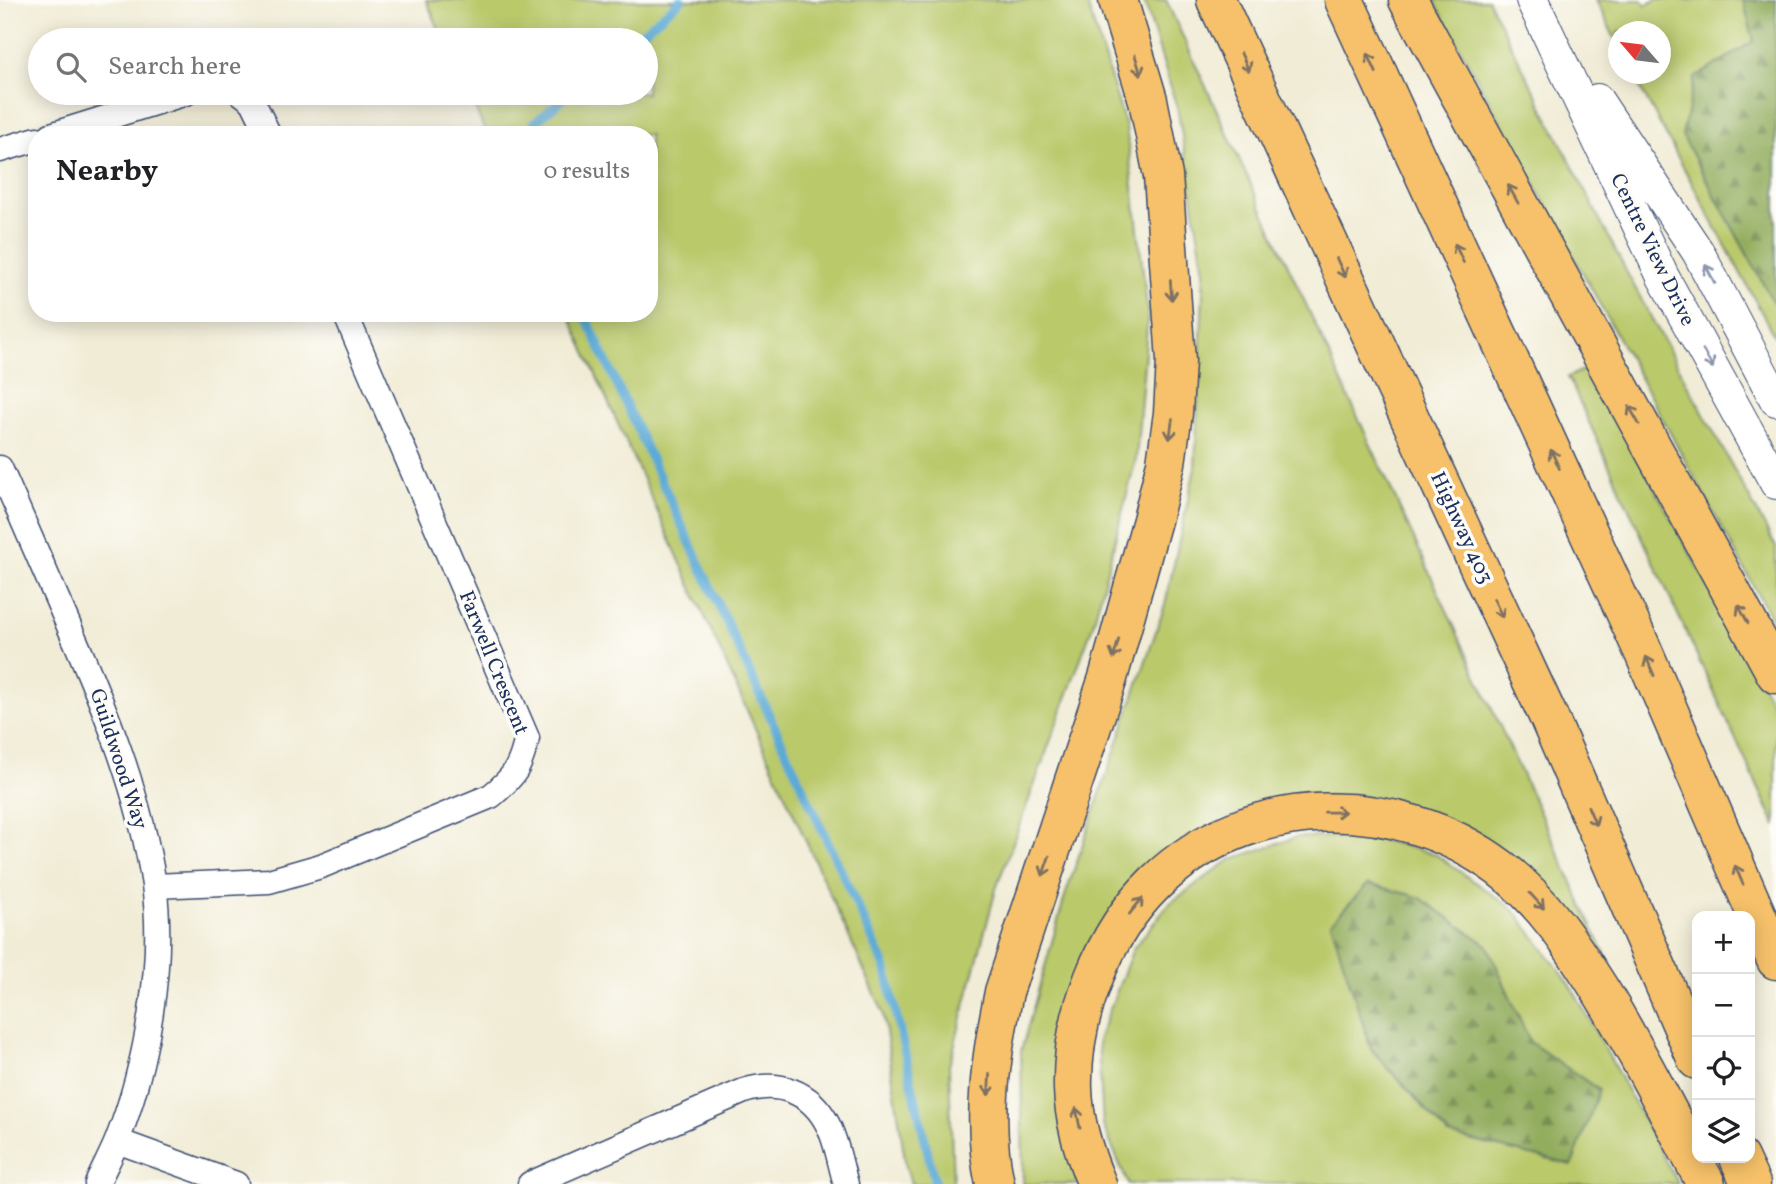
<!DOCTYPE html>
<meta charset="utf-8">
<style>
body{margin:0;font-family:Vollkorn,serif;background:#f2f2f2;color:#202124}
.controls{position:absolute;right:21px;bottom:21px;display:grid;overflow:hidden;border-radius:14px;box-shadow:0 4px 18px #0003}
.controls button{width:63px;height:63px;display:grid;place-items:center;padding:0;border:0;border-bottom:2px solid #e0e0e0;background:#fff;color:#202124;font:35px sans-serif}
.compass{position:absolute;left:1608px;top:21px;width:63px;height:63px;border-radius:50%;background:#fff;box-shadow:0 4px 18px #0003;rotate:298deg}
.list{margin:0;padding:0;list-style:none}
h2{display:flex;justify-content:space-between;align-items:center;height:91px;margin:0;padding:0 28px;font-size:30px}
h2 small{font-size:23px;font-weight:400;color:#757577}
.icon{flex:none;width:38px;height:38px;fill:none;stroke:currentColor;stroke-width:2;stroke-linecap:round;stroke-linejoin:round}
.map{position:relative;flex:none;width:1776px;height:1184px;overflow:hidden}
.search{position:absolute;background:#fff;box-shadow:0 4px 18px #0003;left:28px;top:28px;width:630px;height:77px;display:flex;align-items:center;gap:18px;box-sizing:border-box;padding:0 24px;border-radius:38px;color:#757577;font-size:26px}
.panel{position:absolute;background:#fff;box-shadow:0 4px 18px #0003;left:28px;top:126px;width:630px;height:196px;border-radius:28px}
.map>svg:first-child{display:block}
.grass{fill:#bac96b;stroke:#6a7c64;stroke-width:2;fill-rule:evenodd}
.forest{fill:url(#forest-firs);stroke:#576e5e;stroke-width:2}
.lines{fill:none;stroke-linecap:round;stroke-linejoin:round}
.stream{stroke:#5baad5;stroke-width:9}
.minor-casing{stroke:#3b4b70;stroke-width:27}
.tertiary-casing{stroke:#3b4b70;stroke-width:34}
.motorway-casing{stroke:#3b4b70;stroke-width:41}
.minor{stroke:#fff;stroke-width:24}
.tertiary{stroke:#fff;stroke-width:32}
.motorway{stroke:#f6c16b;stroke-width:38}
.oneway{stroke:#7e7164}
.oneway2{stroke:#8d97ae}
.labels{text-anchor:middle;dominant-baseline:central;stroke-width:7;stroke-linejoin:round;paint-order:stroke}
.street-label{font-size:21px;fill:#1b2f5e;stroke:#fdfcf7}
</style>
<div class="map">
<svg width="1776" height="1184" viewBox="0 0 1776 1184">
<defs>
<pattern id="forest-firs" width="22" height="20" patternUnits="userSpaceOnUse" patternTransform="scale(1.75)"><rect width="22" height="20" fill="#93ad5f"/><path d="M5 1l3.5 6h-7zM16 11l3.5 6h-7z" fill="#778d52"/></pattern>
</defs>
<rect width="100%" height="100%" fill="#fdfcf7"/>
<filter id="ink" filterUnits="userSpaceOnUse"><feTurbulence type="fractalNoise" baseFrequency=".0143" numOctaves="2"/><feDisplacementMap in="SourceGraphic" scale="14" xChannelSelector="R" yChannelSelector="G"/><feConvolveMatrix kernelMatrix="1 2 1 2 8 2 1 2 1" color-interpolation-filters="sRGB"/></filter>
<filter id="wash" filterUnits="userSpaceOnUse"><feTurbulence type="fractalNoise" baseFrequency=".00686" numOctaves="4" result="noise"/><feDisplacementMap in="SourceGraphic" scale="28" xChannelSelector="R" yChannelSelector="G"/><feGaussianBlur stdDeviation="1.57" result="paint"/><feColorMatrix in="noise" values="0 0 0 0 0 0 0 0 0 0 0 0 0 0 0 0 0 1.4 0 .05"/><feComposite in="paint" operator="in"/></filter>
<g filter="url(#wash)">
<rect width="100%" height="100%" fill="#f1ecd6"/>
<path class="grass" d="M426,0h660l40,127 22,188 -12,144 -43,166 -97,264 -47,177 4,118h-42l-5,-17 -23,-155 -315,-699h81v-178h-162l-19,-42h178v-53h-202z
M1144,0h22l448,974 -9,-1 -78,-99 -166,-79 -92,5 -88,43 -120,184 23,157h-61l-2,-133 44,-155 100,-291 30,-137 9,-197 -26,-160z
M1434,0h54l138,271 150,276v80z
M1596,0h46l4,5 10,-5h87l11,41 -59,37 -13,57 94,172v32l-143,-265h27v-42h-42v13z
M1589,367l187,344v115l-208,-449z
M1297,837h72l66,17 79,56 56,74 108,200h-550l-25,-59 -5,-85 35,-91 36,-45 61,-44zM1487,945l43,97 68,48 -26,75 -124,-31 -77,-85z"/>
<path class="forest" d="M1743,0h33v307l-94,-172 13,-57 59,-37z
M1368,884l51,13 68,48 43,97 69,48 -27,75 -123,-30 -78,-86 -40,-126z"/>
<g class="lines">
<path class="stream" d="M633,40l48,-40
M534,123l36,-30
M584,313l301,653 50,218"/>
</g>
</g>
<g filter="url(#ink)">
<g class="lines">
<defs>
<path id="minor" d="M241,93l12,9 16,33
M51,135l135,-42
M0,150l37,-11
M0,468c23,52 45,104 68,156 37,84 72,169 86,261 11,79 -8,182 -37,256 -6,15 -14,29 -20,43
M154,886l115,-5 52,-15 170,-70c24,-20 29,-28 36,-58l-182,-425
M117,1141l119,43
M530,1184l214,-93c34,-11 67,0 84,34 9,17 12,40 18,59"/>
<path id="tertiary" d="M1532,0l131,277 113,206
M1597,100l101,152 78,148"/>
<path id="motorway" d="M1216,0l333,718 148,342
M1344,0l299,651 133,309
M1408,0l368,674
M1739,1158l12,26
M995,1184c-14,-64 -4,-128 9,-192l104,-314 44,-158 14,-57 7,-50 3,-52 -13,-185 -15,-76 -30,-100
M1097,1184c-12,-28 -23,-64 -24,-95 -2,-73 30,-155 82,-206 94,-92 243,-91 345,-15 44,33 73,79 102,125 38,62 70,127 104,191"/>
</defs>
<use href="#minor" class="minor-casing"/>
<use href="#tertiary" class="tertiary-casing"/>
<use href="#motorway" class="motorway-casing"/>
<use href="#minor" class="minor"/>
<use href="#tertiary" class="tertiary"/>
<use href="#motorway" class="motorway"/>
</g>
<defs><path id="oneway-shaft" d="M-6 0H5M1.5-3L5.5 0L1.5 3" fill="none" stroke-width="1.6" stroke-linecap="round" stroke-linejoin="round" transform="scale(1.75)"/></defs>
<g class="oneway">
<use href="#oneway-shaft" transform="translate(1245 62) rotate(65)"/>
<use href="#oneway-shaft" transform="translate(1372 63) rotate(-114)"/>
<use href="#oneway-shaft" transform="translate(1138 65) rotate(73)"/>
<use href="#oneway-shaft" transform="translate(1513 194) rotate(-119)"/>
<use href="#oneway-shaft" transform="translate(1459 253) rotate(-115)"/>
<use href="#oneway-shaft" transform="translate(1341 268) rotate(65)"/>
<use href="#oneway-shaft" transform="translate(1171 290) rotate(86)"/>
<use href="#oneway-shaft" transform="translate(1634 415) rotate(-119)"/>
<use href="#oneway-shaft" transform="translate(1171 429) rotate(98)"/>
<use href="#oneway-shaft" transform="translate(1555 459) rotate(-115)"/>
<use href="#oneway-shaft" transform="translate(1498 608) rotate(65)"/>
<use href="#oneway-shaft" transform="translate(1743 614) rotate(-119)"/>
<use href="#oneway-shaft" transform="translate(1116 649) rotate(106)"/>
<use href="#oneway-shaft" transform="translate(1650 666) rotate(-113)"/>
<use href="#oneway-shaft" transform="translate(1335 812) rotate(-1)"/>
<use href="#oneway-shaft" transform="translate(1592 816) rotate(67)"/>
<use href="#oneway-shaft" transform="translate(1046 866) rotate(109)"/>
<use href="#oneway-shaft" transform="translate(1739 875) rotate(-113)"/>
<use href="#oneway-shaft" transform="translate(1537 901) rotate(47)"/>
<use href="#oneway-shaft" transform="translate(1136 906) rotate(-51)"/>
<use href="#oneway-shaft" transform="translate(989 1085) rotate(93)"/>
<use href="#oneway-shaft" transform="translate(1078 1118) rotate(-101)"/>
</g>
<g class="oneway2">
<use href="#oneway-shaft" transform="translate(1710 274) rotate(-118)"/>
<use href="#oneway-shaft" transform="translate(1708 359) rotate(61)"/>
</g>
</g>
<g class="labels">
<g class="street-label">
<text transform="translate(1652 250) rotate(64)">Centre View Drive</text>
<text transform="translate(1461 528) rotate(65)">Highway 403</text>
<text transform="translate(493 663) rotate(68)">Farwell Crescent</text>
<text transform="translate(118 759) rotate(72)">Guildwood Way</text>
</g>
</g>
</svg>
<div class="controls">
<button>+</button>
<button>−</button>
<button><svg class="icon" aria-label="locate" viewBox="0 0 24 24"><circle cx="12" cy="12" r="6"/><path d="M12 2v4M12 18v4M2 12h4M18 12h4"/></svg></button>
<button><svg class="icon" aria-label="layers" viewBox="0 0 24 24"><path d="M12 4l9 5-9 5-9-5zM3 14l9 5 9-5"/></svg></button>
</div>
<svg class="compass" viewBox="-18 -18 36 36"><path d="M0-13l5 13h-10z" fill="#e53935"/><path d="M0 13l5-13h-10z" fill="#757577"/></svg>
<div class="search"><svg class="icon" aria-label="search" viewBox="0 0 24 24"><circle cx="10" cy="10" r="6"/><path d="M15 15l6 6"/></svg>Search here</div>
<section class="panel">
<h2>Nearby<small>0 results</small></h2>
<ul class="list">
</ul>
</section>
</div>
